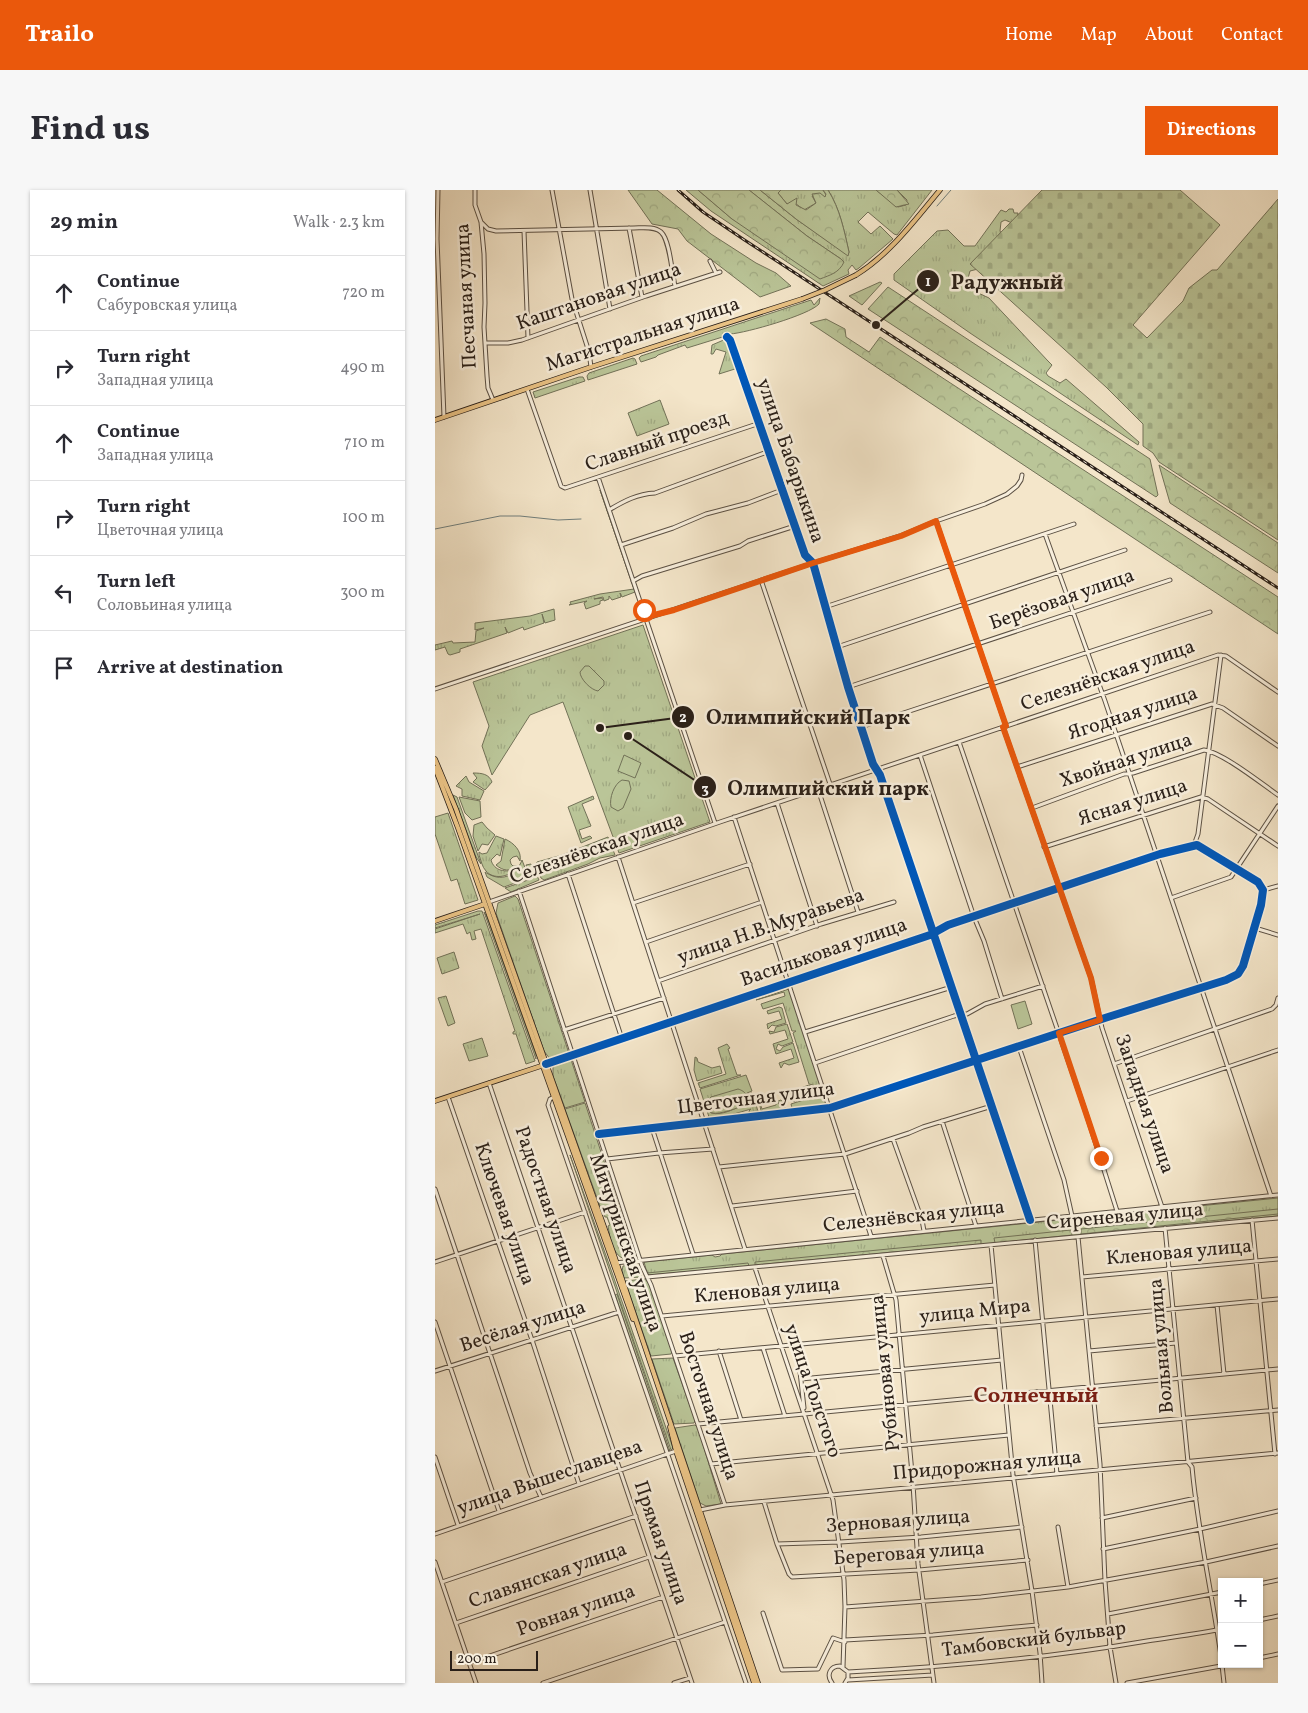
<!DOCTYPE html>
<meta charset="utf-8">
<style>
body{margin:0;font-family:Vollkorn,serif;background:#f7f7f7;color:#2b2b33}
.controls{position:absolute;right:15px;bottom:15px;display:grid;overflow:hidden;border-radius:0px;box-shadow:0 1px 4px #0004}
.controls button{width:45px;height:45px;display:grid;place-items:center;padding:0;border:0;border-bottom:1px solid #e1e1e2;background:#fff;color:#2b2b33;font:25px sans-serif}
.scale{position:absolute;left:15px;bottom:12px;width:88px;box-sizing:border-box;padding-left:5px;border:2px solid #291f18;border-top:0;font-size:14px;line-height:18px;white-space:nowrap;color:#291f18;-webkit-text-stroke:4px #f8efdd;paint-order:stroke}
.stop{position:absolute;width:15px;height:15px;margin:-11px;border:4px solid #ea580c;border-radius:50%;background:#fff}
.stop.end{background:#ea580c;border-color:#fff;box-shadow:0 1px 5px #0008}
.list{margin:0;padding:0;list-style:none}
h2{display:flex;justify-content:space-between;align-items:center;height:65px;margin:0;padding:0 20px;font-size:21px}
h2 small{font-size:16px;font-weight:400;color:#7c7c81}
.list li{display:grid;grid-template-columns:32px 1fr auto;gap:15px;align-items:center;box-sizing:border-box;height:75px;padding:0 20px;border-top:1px solid #e1e1e2}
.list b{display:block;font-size:19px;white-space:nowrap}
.list p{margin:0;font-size:16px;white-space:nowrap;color:#7c7c81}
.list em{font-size:16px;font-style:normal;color:#7c7c81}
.icon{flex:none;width:28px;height:28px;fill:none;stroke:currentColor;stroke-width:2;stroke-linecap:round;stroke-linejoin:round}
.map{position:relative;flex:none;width:843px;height:1493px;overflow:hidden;border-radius:0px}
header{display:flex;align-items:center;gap:30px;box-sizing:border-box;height:70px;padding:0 25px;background:#ea580c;color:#fff}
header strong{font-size:24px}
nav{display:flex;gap:28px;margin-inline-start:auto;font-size:18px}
.intro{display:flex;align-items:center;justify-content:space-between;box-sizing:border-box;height:120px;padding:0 30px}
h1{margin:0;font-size:35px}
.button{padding:12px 22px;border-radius:0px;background:#ea580c;color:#fff;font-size:18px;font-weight:700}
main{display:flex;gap:30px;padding:0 30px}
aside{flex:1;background:#fff;border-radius:0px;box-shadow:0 1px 4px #0004}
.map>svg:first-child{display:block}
.grass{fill:url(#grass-tufts);stroke:#727258;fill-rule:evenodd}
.forest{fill:url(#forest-crowns);stroke:#727258}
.cemetery{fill:url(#cemetery-stones);stroke:#727258}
.pitch{fill:#bac598;stroke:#727258}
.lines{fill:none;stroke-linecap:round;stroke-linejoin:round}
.stream{stroke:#707e7c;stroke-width:1}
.minor-casing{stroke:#5c5144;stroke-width:5}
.major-casing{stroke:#291f18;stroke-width:5.5}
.minor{stroke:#f8efdd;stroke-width:3}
.major{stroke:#eac385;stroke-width:4}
.rail-casing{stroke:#291f18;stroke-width:3}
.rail{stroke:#f8efdd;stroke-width:1;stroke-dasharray:4;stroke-linecap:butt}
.major-bridge-casing{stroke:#291f18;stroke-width:5.5;stroke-linecap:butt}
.major-bridge{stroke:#eac385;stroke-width:4}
.cycleway-casing{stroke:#f8efdd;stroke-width:11}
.cycleway{stroke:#0057b8;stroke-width:8}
.route{stroke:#ea580c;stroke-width:6}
.labels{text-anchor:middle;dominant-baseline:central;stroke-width:5;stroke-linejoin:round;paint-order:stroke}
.street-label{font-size:20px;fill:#291f18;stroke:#f8efdd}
.quarter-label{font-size:22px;font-weight:bold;fill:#7a1f14;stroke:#f8efdd}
.leader{fill:none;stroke:#291f18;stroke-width:2}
.callout-dot{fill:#291f18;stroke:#f8efdd;stroke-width:2}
.mark-label{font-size:15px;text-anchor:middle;font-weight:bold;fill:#fff}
.callout-label{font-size:21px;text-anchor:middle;font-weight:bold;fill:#291f18;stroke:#f8efdd;stroke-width:5;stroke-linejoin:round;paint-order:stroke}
</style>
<header>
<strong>Trailo</strong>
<nav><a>Home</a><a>Map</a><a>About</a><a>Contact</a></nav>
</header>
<div class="intro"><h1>Find us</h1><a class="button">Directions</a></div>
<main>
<aside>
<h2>29 min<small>Walk · 2.3 km</small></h2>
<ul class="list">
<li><svg class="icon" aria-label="ahead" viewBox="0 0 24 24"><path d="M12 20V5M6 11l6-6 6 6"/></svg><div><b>Continue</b><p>Сабуровская улица</p></div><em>720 m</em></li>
<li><svg class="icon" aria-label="right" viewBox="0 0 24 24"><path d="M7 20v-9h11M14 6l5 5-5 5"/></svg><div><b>Turn right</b><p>Западная улица</p></div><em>490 m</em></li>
<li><svg class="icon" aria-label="ahead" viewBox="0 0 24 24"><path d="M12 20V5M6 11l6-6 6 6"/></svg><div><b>Continue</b><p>Западная улица</p></div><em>710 m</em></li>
<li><svg class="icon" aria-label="right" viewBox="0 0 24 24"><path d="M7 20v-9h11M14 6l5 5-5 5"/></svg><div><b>Turn right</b><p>Цветочная улица</p></div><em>100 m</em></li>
<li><svg class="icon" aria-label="left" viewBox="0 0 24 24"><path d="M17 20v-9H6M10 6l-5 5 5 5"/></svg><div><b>Turn left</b><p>Соловьиная улица</p></div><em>300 m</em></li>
<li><svg class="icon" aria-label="arrive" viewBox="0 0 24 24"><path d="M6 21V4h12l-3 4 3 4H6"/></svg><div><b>Arrive at destination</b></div></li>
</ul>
</aside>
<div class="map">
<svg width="843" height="1493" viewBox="0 0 843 1493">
<defs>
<pattern id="grass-tufts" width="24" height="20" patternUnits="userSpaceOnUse" patternTransform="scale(1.25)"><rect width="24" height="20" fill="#bac598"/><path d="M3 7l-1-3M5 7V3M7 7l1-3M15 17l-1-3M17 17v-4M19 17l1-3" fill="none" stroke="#a0a982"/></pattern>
<pattern id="forest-crowns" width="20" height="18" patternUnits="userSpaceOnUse" patternTransform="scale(1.25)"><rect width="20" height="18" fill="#bac598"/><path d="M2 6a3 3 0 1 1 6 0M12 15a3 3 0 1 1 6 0" fill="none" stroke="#a0a982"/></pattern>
<pattern id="cemetery-stones" width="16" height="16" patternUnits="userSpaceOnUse" patternTransform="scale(1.25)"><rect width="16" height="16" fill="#bac598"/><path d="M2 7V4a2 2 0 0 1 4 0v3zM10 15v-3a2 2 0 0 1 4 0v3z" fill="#a0a982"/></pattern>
</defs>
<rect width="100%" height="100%" fill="#f4e6ca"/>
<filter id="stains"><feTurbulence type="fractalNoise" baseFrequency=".004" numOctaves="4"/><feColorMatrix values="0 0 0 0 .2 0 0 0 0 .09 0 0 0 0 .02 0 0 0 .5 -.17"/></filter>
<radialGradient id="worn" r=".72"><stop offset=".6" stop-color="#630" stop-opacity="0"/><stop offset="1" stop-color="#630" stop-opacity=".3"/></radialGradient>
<path class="grass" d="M251,0h12l34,29 109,40 -34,-23 -58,-46h11l36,29 52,36 1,-3c-5,-22 -9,-43 -21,-62h48l22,17 8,-2 1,-5 -10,-10h35l-35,45 -3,-1 -26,-22 -10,10 13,12 9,-8 13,13 -34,29 -3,2 -4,-5 -4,5 1,4 -26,12 -112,-75z
M346,0h42l3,5 -1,3 -13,-2 4,7 -12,7 -9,-7 -8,1 -9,-11z
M574,19h4l1,4h4l-1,5 -5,5 -7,-3 -4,2 -1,9 2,4 -16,32 -16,4 -3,11 7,9 15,7 59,63 4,4 -6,8 2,3 12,7 6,-4 73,63 -1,3 -168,-112 -76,-53v-6l43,-43 11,-1 16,16h11l26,-36 5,2z
M385,108l-1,6c-10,11 -73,29 -89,30l40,112 -41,-111 -42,13 -2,-3 -27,10 -2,2 -15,5 -2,-4 2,-2 170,-56 3,5z
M291,149l2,1 2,5 -1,2 2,6 3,1 4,14 -19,6 7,-22 -10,-3 -3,5h-2l1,-9z
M198,168l2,1 2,5 -49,16 -1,-4 2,-3z
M144,187h4l2,4 -50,17 -2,-6z
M225,210l9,24 -32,12 -9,-23z
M165,300l35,102 -13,5 -2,-4 1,4 -9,3 -3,-4v3l-5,2 -1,-4 -9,2 8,-1 1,2 -3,1v3l-14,5 -2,-6 3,-2 -18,4 2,-1 -1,-2 30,-8 34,-5z
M119,419l1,11 -10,3 -3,-9 2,9 -20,7 -1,-3 -15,6 -3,-6 2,6 -47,16v3l-10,3 -2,-1 -3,-7 -10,3v-5l17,-4 1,2 22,-1 1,-11 8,-3 -9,2v-7l55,-7z
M208,435l67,197 -91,31 -56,-151 -33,13 -38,60 -10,-29 7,-20 -16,-44z
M38,583c9,0 16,1 19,9l-7,8 -12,-8 4,-4z
M31,586l3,6 15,9 -4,9 -18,-4v-7l-6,-3z
M18,605l4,2 24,67 -5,-7z
M158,606l1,3 -12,5 9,22 -12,4 3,9 8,-3 2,2 -11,5 -13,-36z
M24,607l21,4 1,16 -9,3 -7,-7z
M13,623l30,87 -13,4 -8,-25 -6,2 -16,-47v-17z
M47,632l5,6 8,7 -7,10 -6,-1 -4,7 -5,-15 1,-11z
M61,646l8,3 -4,17 -3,-2 -6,6c3,11 15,13 25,9 -8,8 -22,11 -30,2 -4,-4 -5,-11 -7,-16v-3l3,2 5,-1z
M173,647l7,18 -15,3 -12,6 -44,16 -3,-2 -5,-13 1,-3 25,-7z
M70,649c9,4 17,12 15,22l-3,-5 -4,1 -3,3 1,4 2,2h5c-8,6 -15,5 -22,-1l5,-4z
M87,670l7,18 -25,9 -17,-10 -2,-5c16,11 31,4 37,-12z
M96,674l8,16 -28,12 -6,-4 26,-9 -5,-14z
M80,706l3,3 67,203 -20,6 -12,-32v-13l-9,-12 -48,-138 2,-10z
M43,721h4l53,150 -9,3 -10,-30h-3v-2l2,-1 -34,-102 -7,2 2,8 -4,1 -2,-8 -3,2 -4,-10 -28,9v-4l45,-15 -45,14v-3z
M49,722l3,5 49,138v4z
M19,762l5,16 -17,6 -5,-16z
M354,799l38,116v2l-34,5 -2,-8 25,-8 -3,-11 -4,-1 -16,-51 3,-2h-4l-9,-28 -20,6 -2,-5 24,-8 -1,-4 -28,8z
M11,806l9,27 -7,3 -10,-28z
M344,817l3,1 4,15 -10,3 -4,-1 -4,4 -1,-5 15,-5 -3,-8 -11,3 -1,-3z
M352,834l6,18 -11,4 -4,-2 -2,5 4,2 3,-4 10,-4 6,19 -10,3 -5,-2 -3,5 -2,-5 15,-5 -3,-9 -15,5 -3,-10 15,-5 -3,-9 -15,4 -1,-3 5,1 2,-5z
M47,848l6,18 -19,5 -6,-17z
M292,854l3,4 -2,1 9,26h4l-41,13 -2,-5 28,-9 -8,-26z
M260,867l2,1 1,4 14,6 8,-2 2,7 -25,8 -3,-11z
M311,885l6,16 -5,2v1l5,-1 7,21 -9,1 -1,-4 2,-2 -24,7 8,-1v2l-28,3 -2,-2 4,-1 -9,-28zM312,906l-1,5c-7,7 -24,15 -35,12l-4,-11 4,-5z
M331,906v2l-7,3 3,8 14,-4v-3l3,2 -1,-3 3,-1 3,4 -2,1h2l3,8 -25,1 -4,-15z
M150,913l50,153 -1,2 -10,1c-12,-5 -14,-21 -16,-33l2,-1 -3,-8h-2l-4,-8 -36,-100z
M135,965l39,109 64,184 -2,2z
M843,1008v18l-630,60 -4,-14 68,-7 3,2 5,-1 2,-2z
M201,1073l6,14 -18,1 -2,-7 1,-5z
M210,1089l5,6 22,67 -1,2 -20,2 -26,-75z
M182,1104l53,157 -3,-2 -52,-154z
M238,1168l22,62 -1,3 -20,1 -22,-65z
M260,1235l3,3 23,76 -15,2 -6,-3 -25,-75z"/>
<path class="forest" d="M193,0h29l54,44 45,29 20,10 15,13 -31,11 -73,-56 -9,-12 -26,-5z
M263,0h51l58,46 34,23 3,3c-5,11 -14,13 -24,17l-88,-60z
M325,0h21l-3,3 9,11 10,-6 -1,7 10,5 10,-7 -4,-9 8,-1 5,4 1,-3 -3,-4h5c12,19 16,40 21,62l-1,4 -52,-37z
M441,0h21l12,14 -13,3z
M445,92l2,1 -20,22 -13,-9z
M453,97l262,172 8,36 -2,2 -288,-188z
M391,129l19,10 1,8 23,15 11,-15 398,260v37l-468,-311z
M724,275l119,78v30l-108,-70z
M843,1019v5l-197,20v-5z
M636,1040l1,5 -77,8 -1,-5z
M546,1050v4l-226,21v-3z
M313,1073l1,3 -100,9 -2,-2z"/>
<path class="cemetery" d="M607,0h138l40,35 -87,100 14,13 36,-37 6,-13 23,-18h5l61,-71v341l-119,-78 -6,-9 -10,-7v-22l-37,-37 -136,-123z"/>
<path class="pitch" d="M150,476h4l15,15v4l-6,6c-7,-1 -18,-12 -18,-19z
M189,565l17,8 -6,15 -17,-7z
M187,590l7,1 2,8 -8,19 -5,3 -7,-4c-2,-9 3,-23 11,-27z
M590,811l7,23 -14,5 -7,-24z
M374,895l3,2 1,8 -18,7 -4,-2 -2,-5 1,-3z
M303,899c7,2 13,8 6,15 -3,4 -27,11 -31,9 -5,-1 -6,-5 -7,-9l5,-7z"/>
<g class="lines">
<path class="stream" d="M502,16l14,-16
M0,339l65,-13h20l38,4 23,-1"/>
<defs>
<path id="minor" d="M3,0l-1,49 7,178
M40,0v15l6,17 3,32 1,49 -1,24 3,49 1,12 5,12
M117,0l20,109 17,53 2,15
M155,0l20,119
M46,32l7,7 8,2 138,-3c8,0 20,-2 27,4 9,8 11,42 14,54
M194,38l13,69
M89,41l4,107
M275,71l6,12
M292,147l3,3 75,215 8,8 35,124 25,77 7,11 150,445
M51,153h22l14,-3 124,-44 74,-24
M92,199l34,97 4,2 195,-65
M163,287l117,346
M174,320c15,-9 28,-16 46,-17l115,-42
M501,331l70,205
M610,344l60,167 166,495
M186,355l52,-17 33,-14 42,-11 34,-13
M326,390l69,204
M198,391l9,-5 98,-30 8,-5 47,-15
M390,417l249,-83
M402,457l288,-97
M413,497l322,-107
M0,499l378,-126 87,-27 36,-15 49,-17 22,-10 10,-8 4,-6 1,-5
M426,537l349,-115
M568,537l88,251 11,50 60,179
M524,552l127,371 31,98
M485,565l54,162 10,24 18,58
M582,577l195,-63 11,4 55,38
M383,599l40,123
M342,613l40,123
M597,618l92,-34 9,-1 71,-23c18,2 58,34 74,45
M299,627l137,419
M759,655l4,-11 23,-179
M609,657l157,-50 7,2 70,47
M183,667l127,392
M133,684l54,165
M828,700l15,-4
M84,701l123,375 9,19 74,220
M736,708l60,-21 47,-71
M54,712l231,-80 498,-167 8,1 52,36
M198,713l117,-39
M820,738l23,7
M211,752l116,-40
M223,791l163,-57 73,-22
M129,840l100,-32
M370,842l147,-45
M584,857l45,133 8,36
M380,873l139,-47 7,-2h6l18,-10 58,-18
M111,874l384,-129 18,-10 212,-71 37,-9 61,37 5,8 -2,15 -18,61 -5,8 -12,6 -118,37 -278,91 -231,26
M679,874l158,-55 4,-4 2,-7
M54,893l203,600
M13,907l84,243 47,144
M119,907l-4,2 -2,6 198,578
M692,911l151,-51
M507,931l34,105
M217,938l41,126
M458,949l29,81 2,11
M172,969l52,-6 54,-4
M284,977l126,-13 64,-21 14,-6 69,-21
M0,999l95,284 11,24
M297,1016l125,-15
M817,1030l23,234
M730,1038l23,234 4,5c6,66 21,131 30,196
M643,1047l22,227 5,117 5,66 6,36
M600,1050l22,234
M556,1055l22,230 19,116 8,62 2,30
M448,1066l13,44 17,184 5,80 16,119
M0,1072l150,-50
M180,1073l663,-68
M320,1078l78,232 11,80 1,27 -2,60
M212,1087l631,-59
M647,1087l196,-18
M782,1115l7,69
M227,1126l333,-31
M0,1132l64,189
M362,1154l7,64
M328,1158l22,68
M284,1161l22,69
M654,1161l87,-8
M240,1166l603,-57
M0,1181l184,-59
M366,1189l201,-19
M263,1234l580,-55
M661,1236l182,-16
M0,1267l23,68
M276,1274l298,-29
M329,1312l13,42 12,30 3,3 127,-7 109,-10
M265,1320l25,-5 553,-52
M667,1328l94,-20
M0,1344l241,-83
M342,1354l63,-2 81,-5 101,-10
M668,1359l97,-20 78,-18
M0,1372l41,121
M7,1392l194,-66
M824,1394l19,-4
M633,1397l138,-25 72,-16
M410,1417l136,-10 87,-10 -10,-60
M328,1423l19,57 36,-1 15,-31 12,4
M673,1424l114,-22
M824,1430l19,-4
M21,1433l193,-66
M410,1450l88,-5 104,-10
M824,1468l19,-4
M34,1473l194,-66
M787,1475l2,18
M413,1482c100,-5 200,-14 299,-31 25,-4 50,-7 75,-12
M413,1490l85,-5
M108,1493l182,-61
M239,1493l16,-5
M397,1493c-6,-8 -2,-17 8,-17l8,6v6l-3,5
M692,1493l105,-19"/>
<path id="major" d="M421,85c34,-21 59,-55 84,-85
M0,230l156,-53 211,-68
M0,569l21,50 157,443 145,431
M0,578l23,60 175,491
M0,731l50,-17
M0,911l109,-36
M235,1237l6,24 78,232"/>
</defs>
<use href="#minor" class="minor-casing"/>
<use href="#major" class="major-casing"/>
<use href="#minor" class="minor"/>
<use href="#major" class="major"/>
<defs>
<path id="rail" d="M243,0l25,22 40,27 535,349"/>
</defs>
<use href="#rail" class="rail-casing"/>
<use href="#rail" class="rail"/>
<defs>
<path id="major-bridge" d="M367,109l23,-9 31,-15"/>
</defs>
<use href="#major-bridge" class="major-bridge-casing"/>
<use href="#major-bridge" class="major-bridge"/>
<defs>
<path id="cycleway" d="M292,147l3,3 75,215 8,8 35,124 25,77 7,11 150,445
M111,874l384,-129 18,-10 212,-71 37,-9 61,37 5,8 -2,15 -18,61 -5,8 -12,6 -118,37 -278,91 -231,26"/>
</defs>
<use href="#cycleway" class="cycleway-casing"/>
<use href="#cycleway" class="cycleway"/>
</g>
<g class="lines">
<path class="route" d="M209,420l2,7 28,-7 139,-47 88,-27 35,-15 70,205 -3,1 88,251 9,42 -41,13 42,125"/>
</g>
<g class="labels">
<g class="street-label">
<text transform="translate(32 106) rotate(-93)">Песчаная улица</text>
<text transform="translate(164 107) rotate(-19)">Каштановая улица</text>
<text transform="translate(208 145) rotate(-18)">Магистральная улица</text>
<text transform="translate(222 252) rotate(-19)">Славный проезд</text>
<text transform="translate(355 271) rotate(71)">улица Бабарыкина</text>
<text transform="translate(627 410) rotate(-19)">Берёзовая улица</text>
<text transform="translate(673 486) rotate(-19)">Селезнёвская улица</text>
<text transform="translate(698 524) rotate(-18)">Ягодная улица</text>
<text transform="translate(691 571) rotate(-18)">Хвойная улица</text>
<text transform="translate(698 613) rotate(-18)">Ясная улица</text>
<text transform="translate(162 659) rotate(-19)">Селезнёвская улица</text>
<text transform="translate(336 737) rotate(-19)">улица Н.В.Муравьева</text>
<text transform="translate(389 763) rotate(-19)">Васильковая улица</text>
<text transform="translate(321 909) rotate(-7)">Цветочная улица</text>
<text transform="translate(709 914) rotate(71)">Западная улица</text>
<text transform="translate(110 1010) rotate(71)">Радостная улица</text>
<text transform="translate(69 1024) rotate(71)">Ключевая улица</text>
<text transform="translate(479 1027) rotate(-6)">Селезнёвская улица</text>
<text transform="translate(690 1027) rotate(-5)">Сиреневая улица</text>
<text transform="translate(190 1053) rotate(71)">Мичуринская улица</text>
<text transform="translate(744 1063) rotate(-5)">Кленовая улица</text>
<text transform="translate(332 1101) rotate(-5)">Кленовая улица</text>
<text transform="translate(540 1122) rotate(-6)">улица Мира</text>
<text transform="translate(88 1137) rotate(-18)">Весёлая улица</text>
<text transform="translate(727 1156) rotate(-95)">Вольная улица</text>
<text transform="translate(451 1183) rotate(-96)">Рубиновая улица</text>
<text transform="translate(377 1201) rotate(71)">улица Толстого</text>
<text transform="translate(273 1216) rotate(72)">Восточная улица</text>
<text transform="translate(552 1276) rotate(-5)">Придорожная улица</text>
<text transform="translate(115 1288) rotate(-19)">улица Вышеславцева</text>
<text transform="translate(463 1332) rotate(-4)">Зерновая улица</text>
<text transform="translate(225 1353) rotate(71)">Прямая улица</text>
<text transform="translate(474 1364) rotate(-4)">Береговая улица</text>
<text transform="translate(113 1386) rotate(-19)">Славянская улица</text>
<text transform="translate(141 1421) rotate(-19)">Ровная улица</text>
<text transform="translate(599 1450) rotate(-7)">Тамбовский бульвар</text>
</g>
<g class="quarter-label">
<text x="601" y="1206">Солнечный</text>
</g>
</g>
<path class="leader" d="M441 135L493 91M165 538L248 527M193 546L270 597"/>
<g class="callout-dot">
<circle cx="441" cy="135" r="5"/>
<circle cx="165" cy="538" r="5"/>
<circle cx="193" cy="546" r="5"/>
<circle cx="493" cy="91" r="12"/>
<circle cx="248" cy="527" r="12"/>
<circle cx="270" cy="597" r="12"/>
</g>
<g class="mark-label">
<text x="493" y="96">1</text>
<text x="248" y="532">2</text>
<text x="270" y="603">3</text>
</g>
<g class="callout-label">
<text x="572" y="99">Радужный</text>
<text x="373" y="534">Олимпийский Парк</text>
<text x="393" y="605">Олимпийский парк</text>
</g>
<rect width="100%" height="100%" filter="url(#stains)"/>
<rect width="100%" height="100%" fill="url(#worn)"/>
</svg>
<div class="controls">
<button>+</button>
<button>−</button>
</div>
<div class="scale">200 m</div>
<div class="stop" style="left:209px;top:420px"></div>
<div class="stop end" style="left:666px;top:968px"></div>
</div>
</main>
